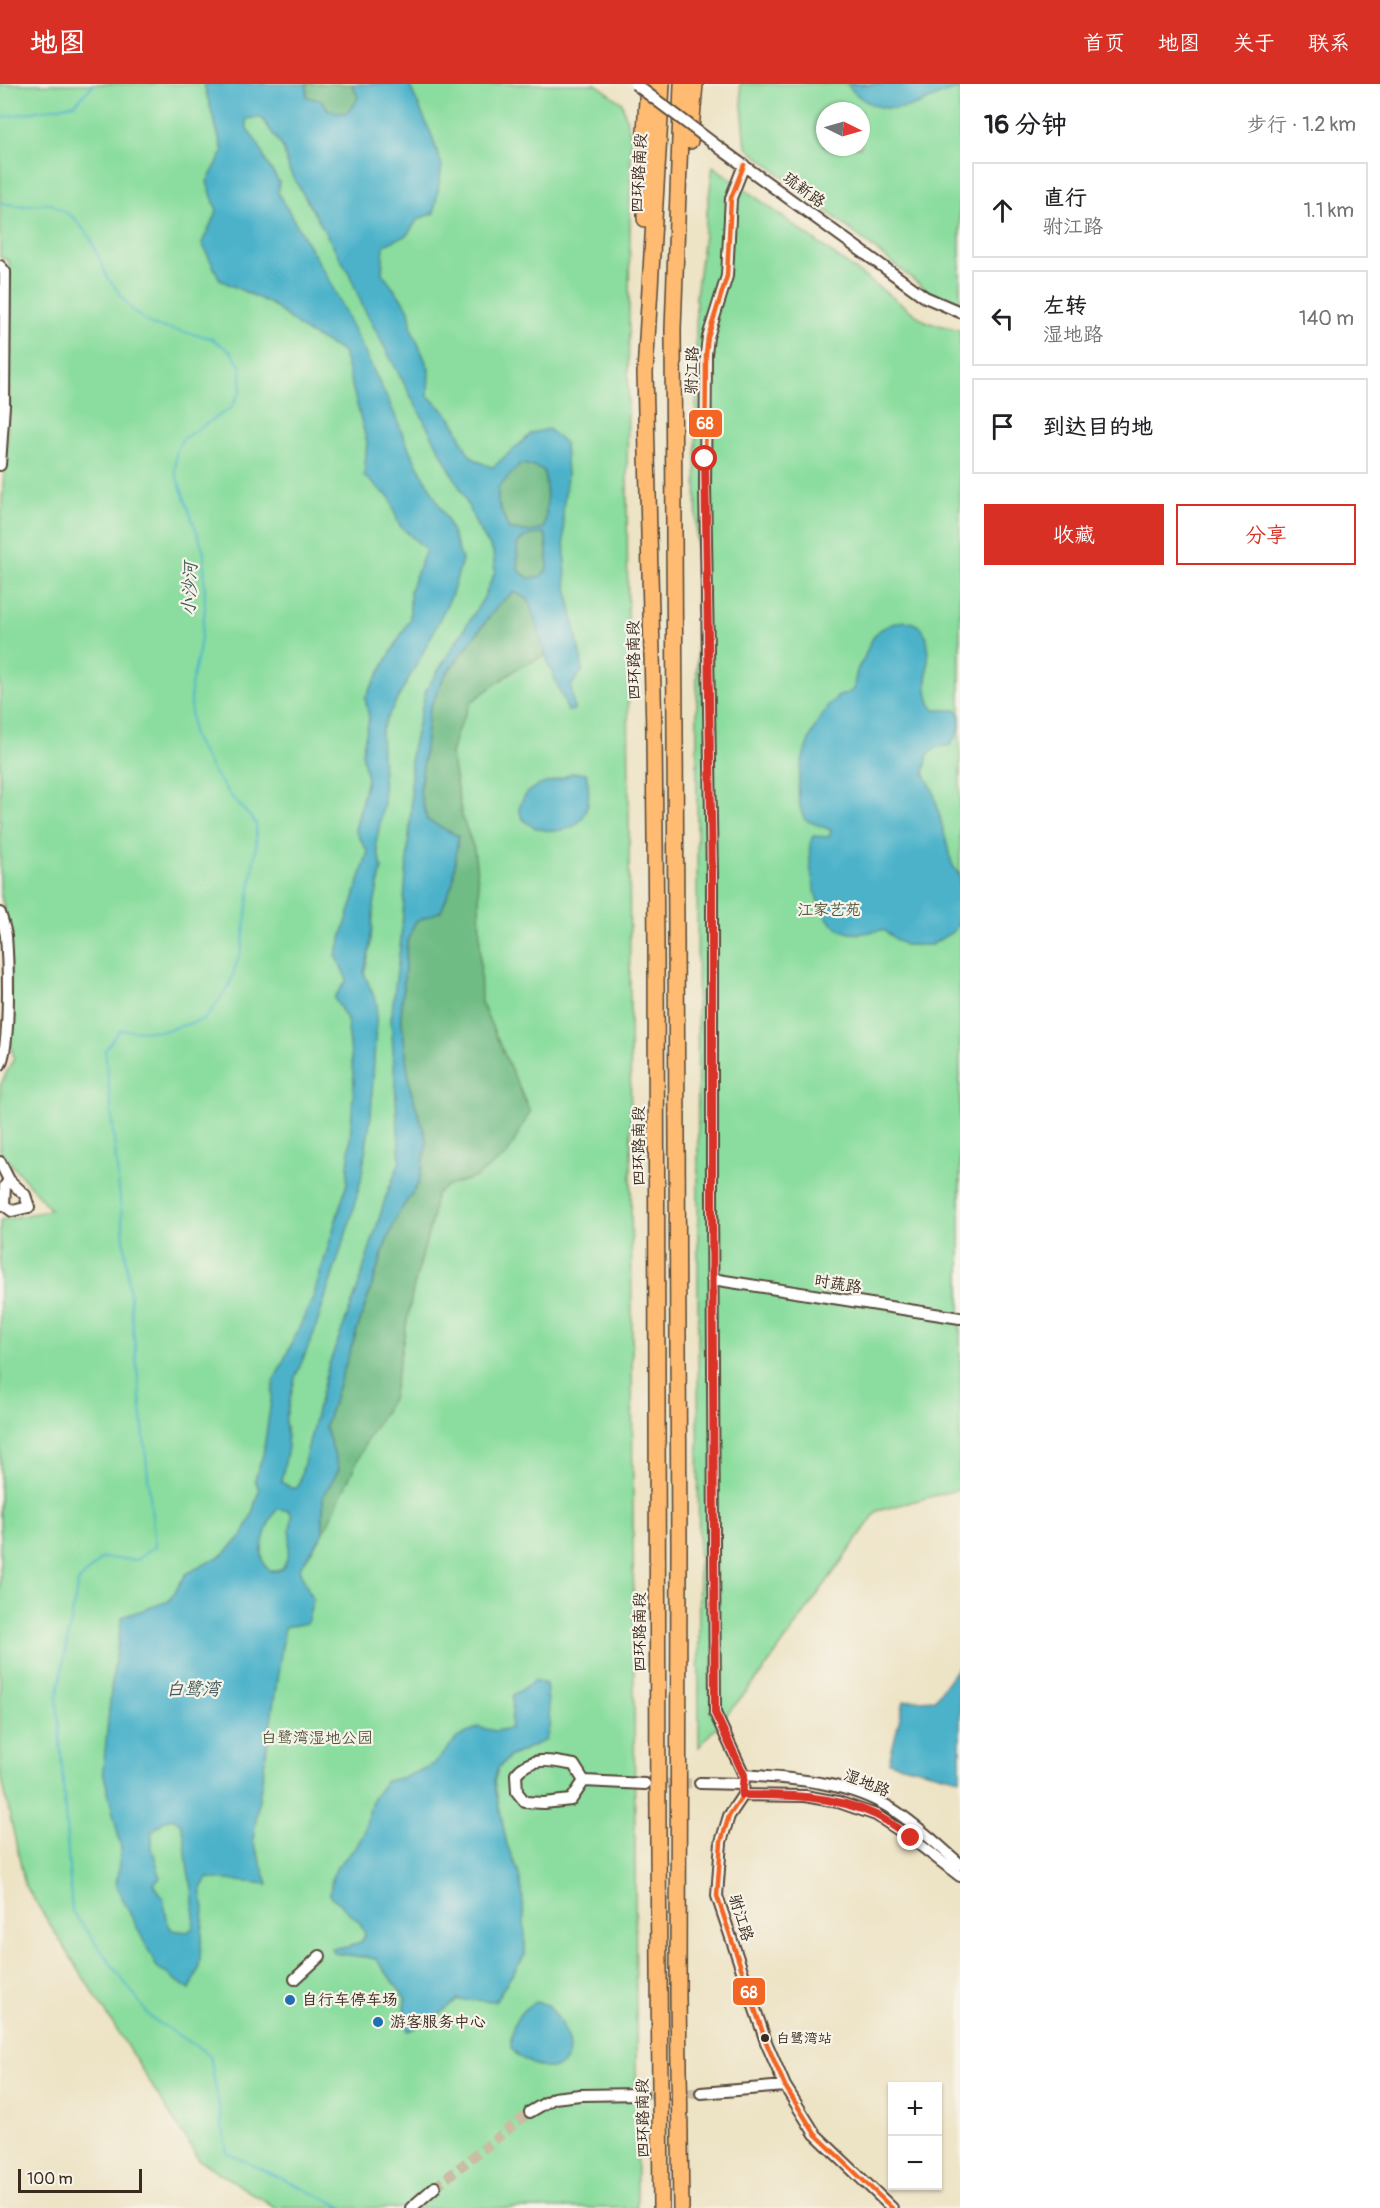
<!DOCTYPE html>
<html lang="zh">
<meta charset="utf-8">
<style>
body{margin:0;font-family:Pangolin,"LXGW WenKai TC",sans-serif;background:#f6f6f6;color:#202124}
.controls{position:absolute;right:18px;bottom:18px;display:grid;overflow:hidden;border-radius:0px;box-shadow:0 2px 4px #0004}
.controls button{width:54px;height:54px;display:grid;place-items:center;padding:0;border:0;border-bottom:2px solid #e0e0e0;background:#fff;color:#202124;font:30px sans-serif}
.compass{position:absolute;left:816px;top:18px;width:54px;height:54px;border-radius:50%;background:#fff;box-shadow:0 2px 4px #0004;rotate:95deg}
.scale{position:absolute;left:18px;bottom:15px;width:124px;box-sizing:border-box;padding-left:6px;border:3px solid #3b2a1e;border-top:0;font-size:16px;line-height:21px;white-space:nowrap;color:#3b2a1e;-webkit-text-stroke:4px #f7f3e8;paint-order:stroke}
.stop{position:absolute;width:18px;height:18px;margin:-14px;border:4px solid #d93025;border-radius:50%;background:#fff}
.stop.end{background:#d93025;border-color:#fff;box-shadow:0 2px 6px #0008}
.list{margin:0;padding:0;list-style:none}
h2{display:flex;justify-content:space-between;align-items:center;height:78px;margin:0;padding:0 24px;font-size:26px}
h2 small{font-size:20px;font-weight:400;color:#757577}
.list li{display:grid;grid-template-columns:39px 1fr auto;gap:18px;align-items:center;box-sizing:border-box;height:96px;margin:0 12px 12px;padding:0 12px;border:2px solid #e0e0e0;border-radius:0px}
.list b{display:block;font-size:22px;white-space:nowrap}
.list p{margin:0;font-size:20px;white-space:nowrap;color:#757577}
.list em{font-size:20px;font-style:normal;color:#757577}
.actions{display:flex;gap:12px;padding:18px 24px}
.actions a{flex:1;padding:14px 0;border:2px solid #d93025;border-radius:0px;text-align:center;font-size:21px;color:#d93025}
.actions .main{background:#d93025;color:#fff}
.icon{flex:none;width:33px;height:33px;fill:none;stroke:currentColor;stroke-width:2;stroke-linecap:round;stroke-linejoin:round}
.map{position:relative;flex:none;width:960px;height:2124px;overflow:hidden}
header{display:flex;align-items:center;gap:36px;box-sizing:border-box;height:84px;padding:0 30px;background:#d93025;color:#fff}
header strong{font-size:28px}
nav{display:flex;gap:33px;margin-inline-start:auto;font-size:21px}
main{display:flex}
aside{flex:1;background:#fff}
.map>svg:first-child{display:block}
.green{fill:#8add9e;stroke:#62845e;stroke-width:1.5;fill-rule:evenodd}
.forest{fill:#6fbc85;stroke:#557352;stroke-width:1.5}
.water{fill:#4bb2ca;stroke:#436e74;stroke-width:1.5;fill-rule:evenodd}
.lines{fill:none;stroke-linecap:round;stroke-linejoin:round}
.stream{stroke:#4bb2ca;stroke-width:2}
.minor-tunnel{stroke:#c9bea4;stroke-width:10;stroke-dasharray:10 5;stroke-linecap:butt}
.minor-casing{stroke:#564637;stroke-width:14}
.highway-casing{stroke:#564637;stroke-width:18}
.minor{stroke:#fff;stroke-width:10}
.highway{stroke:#febb71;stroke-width:15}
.minor-bridge-casing{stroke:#564637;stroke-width:14;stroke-linecap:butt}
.minor-bridge{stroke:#fff;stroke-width:10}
.bus-1-casing{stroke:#f7f3e8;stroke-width:9}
.bus-1{stroke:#f26522;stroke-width:4.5}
.route{stroke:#d93025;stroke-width:8}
.poi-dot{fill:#1f6fb2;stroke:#f7f3e8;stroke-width:2}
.bus-dot{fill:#3b2a1e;stroke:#f7f3e8;stroke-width:2}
.labels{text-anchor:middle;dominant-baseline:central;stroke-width:4.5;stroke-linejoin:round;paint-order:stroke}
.bus-label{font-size:14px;fill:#3b2a1e;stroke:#f7f3e8;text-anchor:start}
.street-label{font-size:16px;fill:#3b2a1e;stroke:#f7f3e8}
.park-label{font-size:16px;fill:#4f573e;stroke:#f7f3e8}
.poi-label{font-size:16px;fill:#3b2a1e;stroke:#f7f3e8;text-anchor:start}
.water-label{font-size:18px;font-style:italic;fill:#415a5a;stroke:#f7f3e8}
.line-badge{stroke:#f7f3e8;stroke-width:2}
.badge-label{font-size:16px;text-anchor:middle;font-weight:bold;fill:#fff}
</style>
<header>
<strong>地图</strong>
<nav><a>首页</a><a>地图</a><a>关于</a><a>联系</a></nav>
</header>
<main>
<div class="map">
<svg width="960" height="2124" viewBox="0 0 960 2124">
<rect width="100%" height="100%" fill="#f7f3e8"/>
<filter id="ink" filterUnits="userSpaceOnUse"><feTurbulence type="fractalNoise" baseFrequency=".0167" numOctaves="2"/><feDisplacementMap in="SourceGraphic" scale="12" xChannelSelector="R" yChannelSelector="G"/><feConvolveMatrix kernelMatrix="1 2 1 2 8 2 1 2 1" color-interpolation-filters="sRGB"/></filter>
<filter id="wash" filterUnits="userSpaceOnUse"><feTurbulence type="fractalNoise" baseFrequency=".008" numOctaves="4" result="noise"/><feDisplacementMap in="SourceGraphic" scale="24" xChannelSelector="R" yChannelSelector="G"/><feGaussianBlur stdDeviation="1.35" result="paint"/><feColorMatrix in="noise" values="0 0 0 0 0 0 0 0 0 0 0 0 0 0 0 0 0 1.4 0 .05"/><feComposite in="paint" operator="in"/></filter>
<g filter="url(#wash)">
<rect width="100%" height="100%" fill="#ede3c5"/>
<path class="green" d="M0,0h596l26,19 9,34 -4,342 10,1729h-362l-76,-48 -174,-275 -25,-115v-550l51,-10 -51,-59v-65l14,-28 -4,-17v-105l-10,-45v-361l9,-125v-144l-9,-4z
M740,0h220v223l-31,-15 -183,-145zM825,27h36v36h-36z
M713,82l213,156 34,8v1159l-83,22 -115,162 -63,74 -3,-1451z"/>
<path class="forest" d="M307,0h45l6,13 -3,7 -9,9 -17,-2 -7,-10 -15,-4z
M520,380l14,2 10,5c4,20 4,38 0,57l-12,4 -23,-2 -11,-27v-15z
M544,449l2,4 2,31 -8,9 -12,1 -10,-8 -1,-26 7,-7z
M514,508l14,7 18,56 -28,13 -47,34 -14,30 -6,22 11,63 12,32 5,42 2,111 49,110 -23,43 -31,22 -28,9 -12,8 -4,25 -19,71 -21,109 -25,41 -44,94v-37l16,-28 -14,-43 62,-186 11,-26 21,-31 8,-42 -17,-53 -9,-73 6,-73 8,-20 12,-102 -7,-27 9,-82 15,-34 55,-73z"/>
<path class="water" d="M207,0h100v13l15,4 7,10 17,2 9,-9 3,-7 -6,-13h57l23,52 10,30 -8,47 -16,6 -11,16 -23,10 -2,28 27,36 3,21 17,39 -1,27c8,8 18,15 24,24 15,23 8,38 41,47l39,-34 16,-4 17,14 2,32 -4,36 3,71 17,88 -12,16 3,24 -6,1 -19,-46 -21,-66 -14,-7 -15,12 -55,73 -15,34 -9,82 7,27 31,16 -5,46 -12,29 -26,11 -8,20 -6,73 9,73 17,53 -8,42 -21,31 -11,26 -62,186 14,43 -16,28v37l-24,35 14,31 -6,23 -22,4 -32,213 15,44 -61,-6 -6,10 3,21 -5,60 -9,21 -33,-23 -41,-81 5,-39 -18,-76 9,-90 10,-64 47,-16 17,-27 38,-20 18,-18 9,-19 8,-27 -4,-11 8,-24 11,-74 39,-83 34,-115 7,-100 -7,-64 -13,-21 13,-18 -11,-25 32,-103 -13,-22 12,-51 -5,-26 7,-35 -4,-20 45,-79v-29l16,-40 -27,-25 -9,-27 -26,-22 3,-34 -24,-90 -38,-21 -34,-27 -51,-24 -18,-37 15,-32 -10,-29 16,-30 -19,-67zM261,33l22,31 6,22 60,103 14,34 98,183 17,38 15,23 2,21 -12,27 -57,91 -15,64v57l-10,128 -10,80 9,142 -14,35 -29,94 -29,77 -30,120 -5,2 -12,-7 7,-35 -3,-26 10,-43 19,-45 36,-112 11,-41 10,-65 6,-111 -13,-31 6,-25 4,-43 8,-37 -6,-24 8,-43 -3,-68 5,-13 40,-73 26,-53 10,-34 -15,-41 -37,-68 -19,-45 -63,-128 -50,-85 1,-11 -14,-22 -6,-15 -12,-16 -1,-10zM520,380l14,2 10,5c4,20 4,38 0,57l-12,4 -23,-2 -11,-27v-15zM544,449l2,4 2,31 -8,9 -12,1 -10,-8 -1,-26 7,-7zM277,1425l11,1 4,5c-3,14 -1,42 -9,52 -3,5 -9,4 -13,4 -17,-13 -3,-48 7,-62zM173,1734l8,6 3,10 4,37 4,17 2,30 -1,9 -5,5 -16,-2 -4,-6 -5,-26 -9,-14 5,-5 1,-3 -8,-28v-17l14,-11z
M847,0h113v5c-13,1 -19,6 -31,11 -30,14 -61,12 -82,-16z
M904,537c46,5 8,66 31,89h21l4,3v15l-6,12 -4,5 -12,2 -10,7 -4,19 9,17 19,74 8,13v44l-6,10 -23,14h-27l-21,-15c-13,1 -24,6 -37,2 -9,-3 -17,-11 -22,-18 -9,-14 -20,-63 -11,-78l16,1 2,-7 -26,-10c-18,-33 4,-97 31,-122 4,-3 11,-4 17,-8 2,-6 2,-12 4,-19 1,-5 5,-8 7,-13 10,-25 12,-31 40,-37z
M572,689h14c3,13 4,30 -2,42 -10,20 -44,20 -59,6 -3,-2 -5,-8 -6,-12 9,-31 31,-22 53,-36z
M960,1580v115l-71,-17 15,-61 31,-2z
M535,1596l11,4 4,39 -4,17 -37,17 -11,11 -4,14 13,63 11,26 4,18 3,47v19l-30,46 -37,-1 -29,22 -21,9 -4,-14 2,-18 -30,-40 -42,-6 -3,-5 18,-1 13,-6 3,-7 -5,-11 -30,-28 2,-17 5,-11 19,-20 8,-14 8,-33 14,-19 19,-4 29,-13 23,-26 21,-11 17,4 16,-3 2,-32z
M536,1918l12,3c10,11 29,41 17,56 -12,17 -45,0 -54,-13 -1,-20 6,-38 25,-46z"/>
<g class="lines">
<path class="stream" d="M0,34l75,-14 19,-20
M0,119l23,3 27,-3 23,14 17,20 17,40 26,34 19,14 59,13 20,14 10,15v23l-10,18 -49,31 -6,14 -1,19 29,80 1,57 -6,42 -8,35v29l2,22 21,36 16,22 26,28v23l-14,102 -14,40 -23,31 -42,12 -43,-1 -15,20 50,496 -19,14 -34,-2 -24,24 -21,116 15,213 79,107 59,37 17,98 118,55"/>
</g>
</g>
<g filter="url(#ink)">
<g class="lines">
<path class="minor-tunnel" d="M651,1700l49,-1
M642,2010l59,-1
M435,2103l95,-75"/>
<defs>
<path id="minor" d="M725,68l200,145 35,15
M744,81l-13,33 -4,78 -19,61 -2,17 -1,132 7,389v322l3,516 29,62 -1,20 -14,21 -8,26 -4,54 49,146 19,44 30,48 77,74
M0,182l5,6 -1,133 -4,60
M0,829c2,7 5,15 6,23 2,26 5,108 -6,129
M0,1078l9,18 16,15 4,12 -17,4 -8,-6 1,-19 4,-6
M712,1195l248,39
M744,1691c51,4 104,6 148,34 24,15 46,36 68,55
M584,1697l-13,19 -27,3 -19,-1 -8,-10 -1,-18c15,-19 37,-13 58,-9l10,16 61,3
M700,1699l43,1
M743,1711l62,1 33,6 38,13 35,23 49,38
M295,1895l25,-23
M701,2009l84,-7
M530,2028l24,-14 26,-3 62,-1
M411,2124l24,-21"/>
<path id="highway" d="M690,57l5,-57
M645,135v-87l3,-48
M661,2124l-3,-361 -2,-903 -2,-212 -9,-359 17,-289
M681,2124l-3,-212 1,-450 -6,-1217 9,-245"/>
</defs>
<use href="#minor" class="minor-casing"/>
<use href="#highway" class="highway-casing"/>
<use href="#minor" class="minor"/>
<use href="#highway" class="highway"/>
<defs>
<path id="minor-bridge" d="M635,0l90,68"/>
</defs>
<use href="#minor-bridge" class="minor-bridge-casing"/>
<use href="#minor-bridge" class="minor-bridge"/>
<defs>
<path id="bus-1" d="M744,81l-13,33 -4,78 -19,61 -2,17 -1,132 7,389v322l3,516 29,62 -1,20 -14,21 -8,26 -4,54 49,146 19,44 30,48 77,74"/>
</defs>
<use href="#bus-1" class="bus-1-casing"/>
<use href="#bus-1" class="bus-1"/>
</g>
</g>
<g class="lines" filter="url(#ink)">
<path class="route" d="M705,375l7,415v323l3,516 29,62 -2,20c46,0 92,0 134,20 12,6 24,15 35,23"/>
</g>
<g class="poi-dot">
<circle cx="290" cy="1916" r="6"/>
<circle cx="378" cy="1938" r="6"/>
</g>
<circle class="bus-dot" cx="765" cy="1954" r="5"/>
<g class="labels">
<g class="bus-label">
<text x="776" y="1954">白鹭湾站</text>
</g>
<g class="street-label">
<text transform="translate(639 89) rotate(-87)">四环路南段</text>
<text transform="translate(804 106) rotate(36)">琉新路</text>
<text transform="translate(692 286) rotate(-88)">驸江路</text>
<text transform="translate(634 576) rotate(-91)">四环路南段</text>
<text transform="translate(639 1062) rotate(-90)">四环路南段</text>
<text transform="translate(838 1200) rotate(9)">时蔬路</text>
<text transform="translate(640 1548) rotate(-90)">四环路南段</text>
<text transform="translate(867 1699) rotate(22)">湿地路</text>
<text transform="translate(741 1834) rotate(73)">驸江路</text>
<text transform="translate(643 2034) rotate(-91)">四环路南段</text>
</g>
<g class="park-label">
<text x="829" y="826">江家艺苑</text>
<text x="317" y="1654">白鹭湾湿地公园</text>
</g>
<g class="poi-label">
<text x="302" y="1916">自行车停车场</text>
<text x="390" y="1938">游客服务中心</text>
</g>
<g class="water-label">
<text transform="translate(190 505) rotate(-88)">小沙河</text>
<text x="193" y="1605">白鹭湾</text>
</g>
</g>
<g class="line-badge">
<rect x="688" y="325" width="35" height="29" rx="6" fill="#f26522"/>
<rect x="732" y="1893" width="34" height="29" rx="6" fill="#f26522"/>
</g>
<g class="badge-label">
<text x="705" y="345">68</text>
<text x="749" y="1914">68</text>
</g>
</svg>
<div class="controls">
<button>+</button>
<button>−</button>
</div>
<svg class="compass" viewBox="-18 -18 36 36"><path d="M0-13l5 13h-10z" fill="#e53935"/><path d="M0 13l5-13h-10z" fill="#757577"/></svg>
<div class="scale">100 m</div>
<div class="stop" style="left:705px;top:375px"></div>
<div class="stop end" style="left:911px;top:1754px"></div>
</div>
<aside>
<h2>16 分钟<small>步行 · 1.2 km</small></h2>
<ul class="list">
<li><svg class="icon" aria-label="ahead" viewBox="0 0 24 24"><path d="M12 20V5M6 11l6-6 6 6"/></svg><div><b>直行</b><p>驸江路</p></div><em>1.1 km</em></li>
<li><svg class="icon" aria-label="left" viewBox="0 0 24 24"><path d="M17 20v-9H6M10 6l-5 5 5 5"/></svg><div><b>左转</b><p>湿地路</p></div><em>140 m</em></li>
<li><svg class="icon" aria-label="arrive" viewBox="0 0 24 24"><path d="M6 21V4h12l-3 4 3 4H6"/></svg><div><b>到达目的地</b></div></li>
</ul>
<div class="actions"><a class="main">收藏</a><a>分享</a></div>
</aside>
</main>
